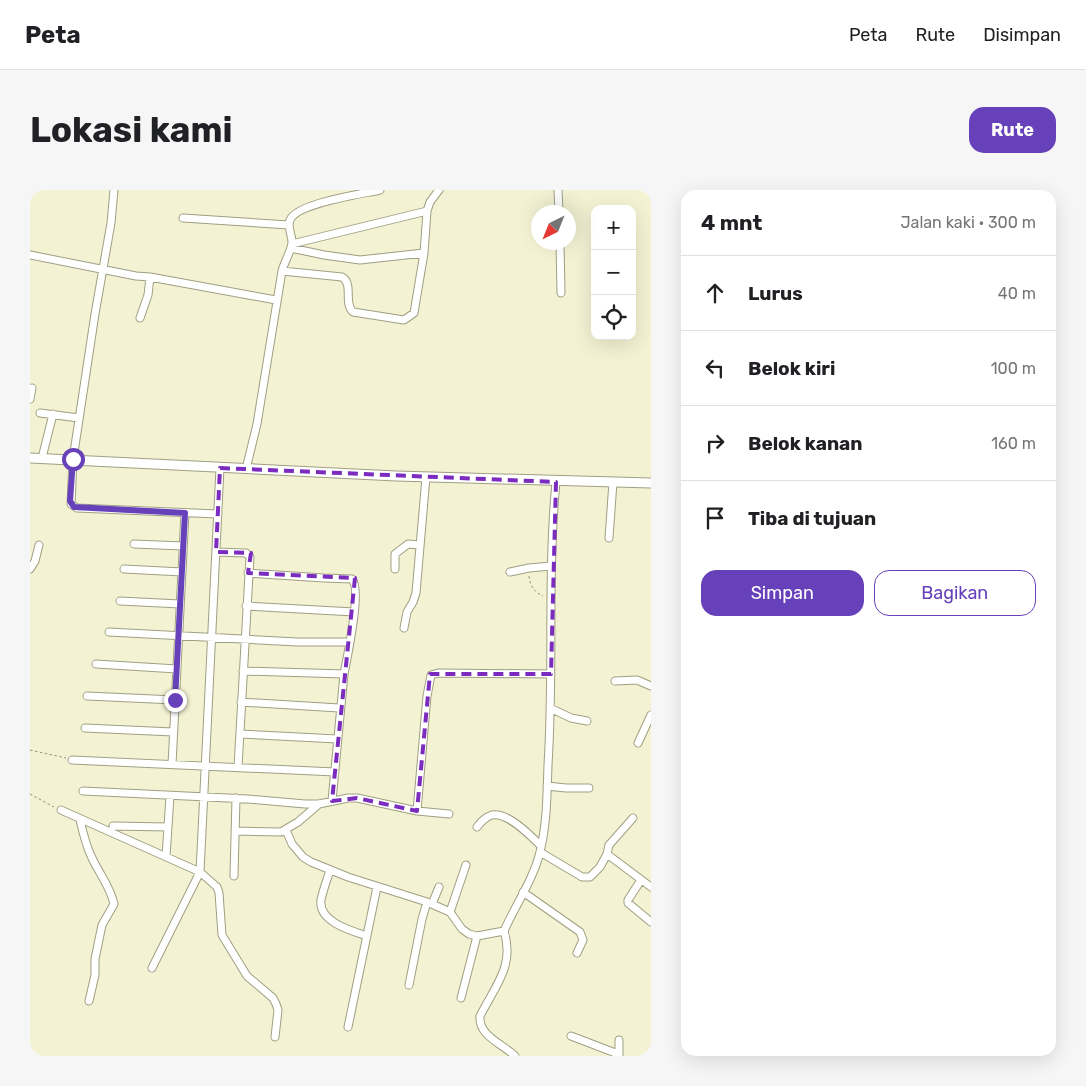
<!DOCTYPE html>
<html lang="id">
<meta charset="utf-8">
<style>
body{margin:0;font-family:Rubik,sans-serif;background:#f6f6f6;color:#202124}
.controls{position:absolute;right:15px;top:15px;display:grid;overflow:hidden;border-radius:10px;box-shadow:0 5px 20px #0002}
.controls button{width:45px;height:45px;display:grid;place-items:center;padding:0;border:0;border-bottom:1px solid #e0e0e0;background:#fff;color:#202124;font:25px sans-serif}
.compass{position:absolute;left:501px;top:15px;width:45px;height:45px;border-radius:50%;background:#fff;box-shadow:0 5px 20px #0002;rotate:223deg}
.stop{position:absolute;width:15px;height:15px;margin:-11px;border:4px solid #6741ba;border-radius:50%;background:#fff}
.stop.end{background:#6741ba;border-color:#fff;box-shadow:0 1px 5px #0008}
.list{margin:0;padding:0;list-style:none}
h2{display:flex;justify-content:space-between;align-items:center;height:65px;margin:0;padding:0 20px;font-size:21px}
h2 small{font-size:16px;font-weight:400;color:#757577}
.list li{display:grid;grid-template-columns:32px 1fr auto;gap:15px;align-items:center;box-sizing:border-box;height:75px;padding:0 20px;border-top:1px solid #e0e0e0}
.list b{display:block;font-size:19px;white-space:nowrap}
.list em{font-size:16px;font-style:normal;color:#757577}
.actions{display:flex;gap:10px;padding:15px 20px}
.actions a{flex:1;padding:11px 0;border:1px solid #6741ba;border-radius:15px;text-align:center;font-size:18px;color:#6741ba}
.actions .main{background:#6741ba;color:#fff}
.icon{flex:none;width:28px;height:28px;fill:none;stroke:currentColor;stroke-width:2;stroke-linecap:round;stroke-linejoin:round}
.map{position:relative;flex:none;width:621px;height:866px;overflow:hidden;border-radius:15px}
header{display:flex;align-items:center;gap:30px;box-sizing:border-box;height:70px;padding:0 25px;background:#fff;border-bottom:1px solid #e0e0e0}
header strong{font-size:24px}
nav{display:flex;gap:28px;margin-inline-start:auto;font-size:18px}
.intro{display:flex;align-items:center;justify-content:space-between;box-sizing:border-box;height:120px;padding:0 30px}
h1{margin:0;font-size:35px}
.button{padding:12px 22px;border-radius:15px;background:#6741ba;color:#fff;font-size:18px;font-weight:700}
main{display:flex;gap:30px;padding:0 30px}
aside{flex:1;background:#fff;border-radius:15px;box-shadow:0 5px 20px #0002}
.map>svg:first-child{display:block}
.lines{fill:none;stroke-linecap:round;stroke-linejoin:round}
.minor-casing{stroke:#a09f82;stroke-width:9}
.tertiary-casing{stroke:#a09f82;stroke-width:11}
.path{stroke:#91907a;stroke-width:1;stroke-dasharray:2.5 2.5;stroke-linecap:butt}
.minor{stroke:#fff;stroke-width:7}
.tertiary{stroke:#fff;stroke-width:9}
.route{stroke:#6741ba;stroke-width:6}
.marked{fill:none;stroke:#7b2cbf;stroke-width:4;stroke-dasharray:10 6;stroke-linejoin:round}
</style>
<header>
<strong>Peta</strong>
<nav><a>Peta</a><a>Rute</a><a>Disimpan</a></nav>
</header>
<div class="intro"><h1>Lokasi kami</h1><a class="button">Rute</a></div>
<main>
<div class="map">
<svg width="621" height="866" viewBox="0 0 621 866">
<rect width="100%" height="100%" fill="#f3f2d3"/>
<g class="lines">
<defs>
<path id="minor" d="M84,0l-3,33 -16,91 -22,145 -2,45 6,4 141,6
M528,0l1,22
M153,28l106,7
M530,52l1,51
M262,54l135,-33
M261,58l33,7 36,5 64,-7
M0,65l106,21 14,1 -2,18 -8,23
M252,81c2,-9 10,-21 10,-29 0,-7 -5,-15 -2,-22 7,-17 72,-26 90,-30
M120,87l126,23
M0,209l2,-11
M10,223l39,5
M12,268l11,-44
M216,279l11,-45 25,-153 60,6c12,7 1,26 11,35l51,8 10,-7 10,-60 3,-42 3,-9 9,-12
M579,348l4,-56
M104,354l49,2
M186,362l30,1 4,4 -12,210
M0,379l5,-8 4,-16
M94,379l58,3
M365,379v-15l13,-10 11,1
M480,382l19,-4 22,-2
M90,411l60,3
M216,416l108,6
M374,438l3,-16 6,-10 3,-9 10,-116
M79,442l188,10h53
M66,474l81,5
M213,481l101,3c3,-16 18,-85 8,-95l-28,-1 -76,-5
M585,491l22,-1 14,6
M57,506l88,4
M211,512l98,6
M520,518l21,10 16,3
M55,538l88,4
M210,544l97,5
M608,553l13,-28
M42,570l263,12
M142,574l13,-251
M517,596l19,2h23
M53,601l165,8 57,5h14l29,-6h9l60,13 32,3
M302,611l12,-127
M31,620l139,62 17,15 2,6 3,42 25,41 26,22 3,6 2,6 -3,27
M387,621l10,-115 4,-21 7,-2 113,1
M50,630c3,13 6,26 12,38 7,15 19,30 22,46l-12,21 -7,34v16l-6,26
M83,636l55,1
M447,637c4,-5 8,-10 15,-12 16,-3 39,21 49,31
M256,640l6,14 11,13 8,5 37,15 79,25
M205,641l46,1 17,-10 21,-18
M510,662l42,25h8l10,-10 7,-13 2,-9 24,-27
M577,664l44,33
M136,667l4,-61
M300,680c-3,10 -7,20 -9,30 -3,22 31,31 46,36
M204,686l2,-78
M611,690l-13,20v3l23,19
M493,702l57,40 3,8 -6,13
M402,714l7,-17
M420,722l16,-47
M122,778l48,-96 20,-404
M379,795l13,-66 5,-17 23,10 12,17 7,5 8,2 27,-5
M431,808l16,-62
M318,837l29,-140
M541,846l47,18
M485,866c-12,-12 -37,-20 -35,-40 15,-30 35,-50 24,-85 11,-25 30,-53 36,-79 7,-28 7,-58 8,-87 6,-94 -1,-189 8,-283
M589,866v-16"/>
<path id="tertiary" d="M0,268l366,18 255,7"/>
</defs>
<use href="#minor" class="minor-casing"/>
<use href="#tertiary" class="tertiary-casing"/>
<path class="path" d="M499,386c1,10 5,16 14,20
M0,560l36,8
M0,604l24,13"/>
<use href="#minor" class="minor"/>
<use href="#tertiary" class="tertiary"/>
</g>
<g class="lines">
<path class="route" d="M43,269l-3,42 4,6 111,6 -10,187"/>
</g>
<path class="marked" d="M190,278l336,14 -5,192h-121l-13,137 -60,-13 -25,3 23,-223 -107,-5 3,-20 -35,-1z"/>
</svg>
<div class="controls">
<button>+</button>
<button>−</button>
<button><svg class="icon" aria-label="locate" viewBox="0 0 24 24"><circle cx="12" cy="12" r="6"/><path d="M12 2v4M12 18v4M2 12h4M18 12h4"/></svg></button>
</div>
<svg class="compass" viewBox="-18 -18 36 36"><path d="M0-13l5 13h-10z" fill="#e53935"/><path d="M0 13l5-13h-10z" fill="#757577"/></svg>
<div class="stop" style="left:43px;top:269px"></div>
<div class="stop end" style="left:145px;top:510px"></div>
</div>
<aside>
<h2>4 mnt<small>Jalan kaki · 300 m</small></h2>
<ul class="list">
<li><svg class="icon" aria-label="ahead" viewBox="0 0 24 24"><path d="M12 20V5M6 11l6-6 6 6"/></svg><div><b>Lurus</b></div><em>40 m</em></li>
<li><svg class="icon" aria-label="left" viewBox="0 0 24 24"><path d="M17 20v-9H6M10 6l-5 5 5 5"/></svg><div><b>Belok kiri</b></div><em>100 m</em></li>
<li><svg class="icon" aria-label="right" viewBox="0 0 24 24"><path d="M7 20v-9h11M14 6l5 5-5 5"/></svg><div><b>Belok kanan</b></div><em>160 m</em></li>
<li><svg class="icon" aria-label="arrive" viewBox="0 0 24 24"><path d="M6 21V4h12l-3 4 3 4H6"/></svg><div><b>Tiba di tujuan</b></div></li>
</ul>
<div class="actions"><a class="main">Simpan</a><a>Bagikan</a></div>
</aside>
</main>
